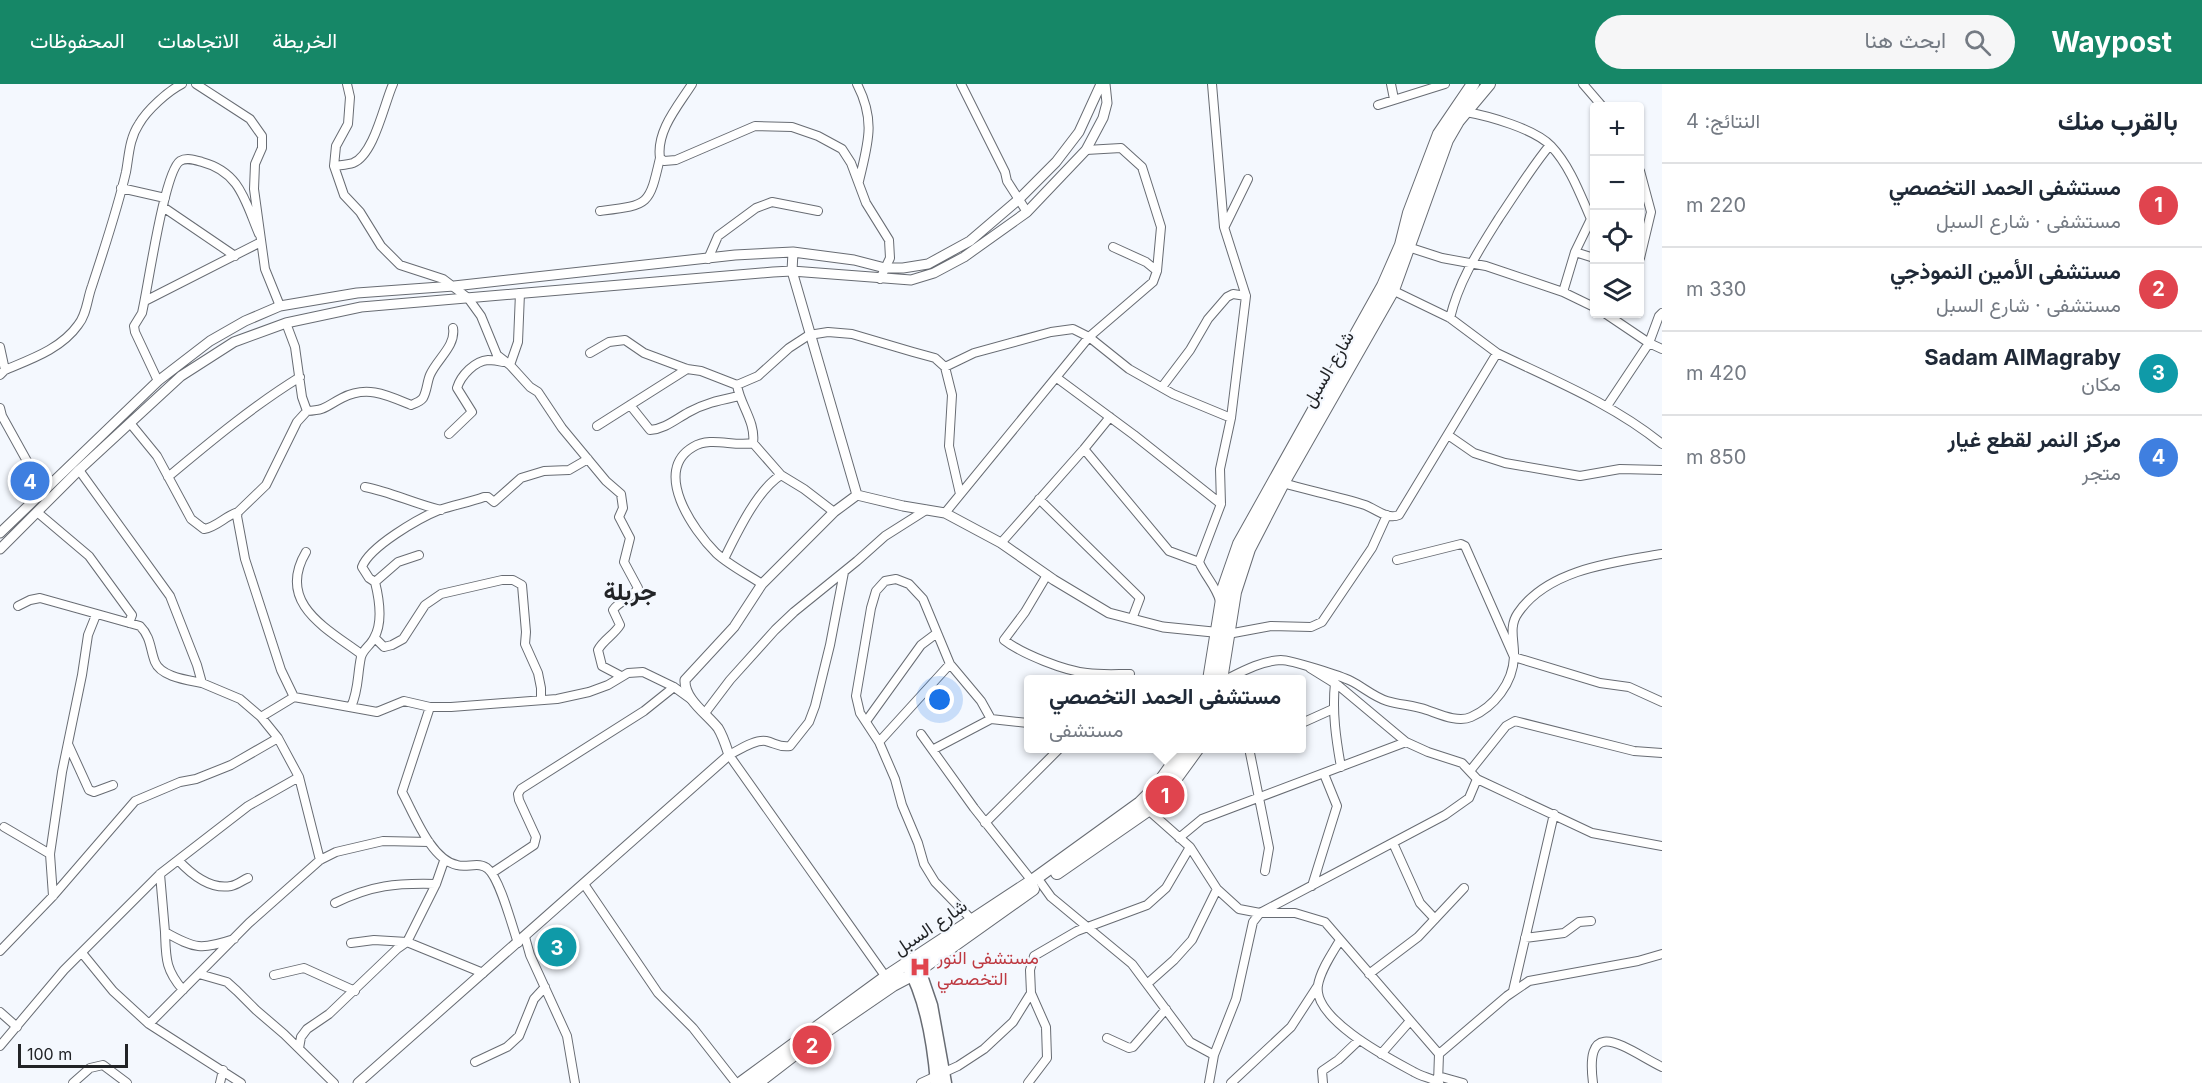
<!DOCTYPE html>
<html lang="ar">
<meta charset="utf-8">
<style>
body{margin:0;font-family:Inter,Vazirmatn,sans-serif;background:#f6f6f7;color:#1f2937;direction:rtl}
.controls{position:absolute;right:18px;top:18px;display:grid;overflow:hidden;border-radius:6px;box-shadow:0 2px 4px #0004}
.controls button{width:54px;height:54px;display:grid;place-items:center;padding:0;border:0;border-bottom:2px solid #e0e1e3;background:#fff;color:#1f2937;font:30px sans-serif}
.scale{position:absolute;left:18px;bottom:15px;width:110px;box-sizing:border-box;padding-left:6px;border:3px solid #222427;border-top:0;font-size:16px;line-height:21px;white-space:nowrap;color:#222427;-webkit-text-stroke:4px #f4f8fe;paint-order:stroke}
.you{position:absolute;left:940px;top:616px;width:21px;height:21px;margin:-15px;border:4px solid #fff;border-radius:50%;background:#1a73e8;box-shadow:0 0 0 9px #1a73e833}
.badge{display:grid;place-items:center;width:39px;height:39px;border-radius:50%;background:#168767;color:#fff;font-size:20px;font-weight:700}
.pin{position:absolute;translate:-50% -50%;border:3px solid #fff;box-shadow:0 2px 6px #0006}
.popup{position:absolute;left:1024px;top:591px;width:282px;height:78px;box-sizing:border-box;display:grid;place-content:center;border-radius:6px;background:#fff;filter:drop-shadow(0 2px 4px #0005);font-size:20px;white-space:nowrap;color:#747a83}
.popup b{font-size:22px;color:#1f2937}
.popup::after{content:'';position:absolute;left:50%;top:100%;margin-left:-12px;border:12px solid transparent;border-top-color:#fff}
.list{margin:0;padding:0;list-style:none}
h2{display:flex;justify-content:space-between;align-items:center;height:78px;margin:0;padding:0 24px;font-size:26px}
h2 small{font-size:20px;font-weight:400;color:#747a83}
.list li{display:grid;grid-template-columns:39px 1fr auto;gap:18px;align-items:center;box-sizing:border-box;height:84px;padding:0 24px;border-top:2px solid #e0e1e3}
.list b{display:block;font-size:22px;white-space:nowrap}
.list p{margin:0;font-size:20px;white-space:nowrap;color:#747a83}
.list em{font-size:20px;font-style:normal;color:#747a83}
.icon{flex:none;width:33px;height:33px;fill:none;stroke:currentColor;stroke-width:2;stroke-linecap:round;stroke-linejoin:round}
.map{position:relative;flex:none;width:1662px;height:999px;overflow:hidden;direction:ltr}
header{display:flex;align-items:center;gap:36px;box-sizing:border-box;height:84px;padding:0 30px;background:#168767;color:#fff}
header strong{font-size:28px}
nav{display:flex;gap:33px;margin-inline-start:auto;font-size:21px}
.search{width:420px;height:54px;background:#f6f6f7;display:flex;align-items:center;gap:15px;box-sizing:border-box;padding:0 21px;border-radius:33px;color:#747a83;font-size:22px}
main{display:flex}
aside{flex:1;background:#fff}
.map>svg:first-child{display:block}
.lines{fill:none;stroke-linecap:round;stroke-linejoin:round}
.minor-casing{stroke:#686c73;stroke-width:10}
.tertiary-casing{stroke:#686c73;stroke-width:11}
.secondary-casing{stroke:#686c73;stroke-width:13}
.primary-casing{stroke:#686c73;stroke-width:14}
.minor{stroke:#fff;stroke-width:8}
.tertiary{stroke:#fff;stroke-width:9}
.secondary{stroke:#fff;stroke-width:10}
.primary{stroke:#fff;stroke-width:12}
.labels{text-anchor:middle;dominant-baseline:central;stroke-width:4.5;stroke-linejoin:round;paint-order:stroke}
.street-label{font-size:18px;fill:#222427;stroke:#f4f8fe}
.health-label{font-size:18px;fill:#be3a42;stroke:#f4f8fe;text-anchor:start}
.district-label{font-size:24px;font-weight:bold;fill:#222427;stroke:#f4f8fe}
</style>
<header>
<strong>Waypost</strong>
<div class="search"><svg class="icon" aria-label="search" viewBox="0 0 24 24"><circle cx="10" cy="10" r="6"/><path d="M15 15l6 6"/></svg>ابحث هنا</div>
<nav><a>الخريطة</a><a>الاتجاهات</a><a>المحفوظات</a></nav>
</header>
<main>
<aside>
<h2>بالقرب منك<small>النتائج: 4</small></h2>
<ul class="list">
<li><span class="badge" style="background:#e0444e">1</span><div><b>مستشفى الحمد التخصصي</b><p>مستشفى · شارع السبل</p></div><em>220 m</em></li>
<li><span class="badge" style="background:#e0444e">2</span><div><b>مستشفى الأمين النموذجي</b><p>مستشفى · شارع السبل</p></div><em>330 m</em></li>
<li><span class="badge" style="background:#0f9aa8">3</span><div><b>Sadam AlMagraby</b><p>مكان</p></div><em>420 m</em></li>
<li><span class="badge" style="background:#3f7fe0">4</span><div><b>مركز النمر لقطع غيار</b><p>متجر</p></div><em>850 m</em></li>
</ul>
</aside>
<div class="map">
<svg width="1662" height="999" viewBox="0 0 1662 999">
<rect width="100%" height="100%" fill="#f4f8fe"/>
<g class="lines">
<defs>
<path id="minor" d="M196,0l54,35 12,17v12l-7,16 -1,25 11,80 15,37
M347,0l3,13 -2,27 -12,22 -2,20 10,29 16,17 21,34 19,19 43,14 25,19 13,18 16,39 13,10 20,22 8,5 24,36 44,53 15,13 2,14 -4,9 11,21 -6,24 14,26c-5,10 -18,12 -25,22l7,15c-6,10 -17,15 -22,25l4,16 19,10
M692,0c-14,22 -36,47 -32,74l4,3 12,-1 79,-34 37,1 26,9 24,13 9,14 15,40 23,37 1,18 -10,21
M857,0c19,37 11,59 2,97
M961,0l44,88 2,9 20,31
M1212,0l12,143 22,69 -15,122 -11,51 1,35 -22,58c6,14 17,24 21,39
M1391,0l3,15
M1583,0l19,22
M1378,21l67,-21
M1466,28c23,4 69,17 85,34 19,20 29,48 40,73l-16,33 -12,40
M334,82c6,-1 13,-1 19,-3 21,-8 31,-59 40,-79
M1640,87l11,41 -11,46
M121,104l44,10
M163,123l72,49
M600,127c49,-6 49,-5 60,-53
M1225,142l23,-47
M1405,162l37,12 44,8 77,26 31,15
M1113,163l33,15 11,9
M1575,168l19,6
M708,175l10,-23 38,-28 16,-6 46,9
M145,217l116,-59
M1606,230l43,29 13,6
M1450,234c9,-38 29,-68 49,-100 17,-25 32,-50 51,-73
M286,239l9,24 7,50 5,14 -10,11 -31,63 -28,27 -1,4 8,43 36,111 13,27 83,15 27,-11 26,6h21l106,-8 32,-7 19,-7 20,-12 15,-1 31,15 18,13
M0,263l5,23 -5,5
M590,269l19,-11 16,-2 19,13 43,16 14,2 36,14 21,-9 31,-28 20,-13 19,-3 24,2 61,18 22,6 10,9 29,-14 77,-21 22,-3 16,8 40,32 44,25 58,24
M1497,269c56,27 116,51 165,91
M510,281l8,-23 2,-49
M945,283l7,28 -3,51 11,48
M5,286c26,-11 56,-21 73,-45 9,-11 9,-26 14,-39 12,-37 25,-75 34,-114 3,-16 3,-33 13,-48 8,-14 29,-33 43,-40
M1057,294l77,57 87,69
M158,297l-23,-49 -1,-6 8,-13c6,-25 22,-141 38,-152 7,-4 15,-1 22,1 38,10 43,39 57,72
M737,301c3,20 19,37 16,58
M1162,303l28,-37 18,-31 19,-22 6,-3 13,2
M630,321l20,25c15,-1 26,-11 39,-18 16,-9 32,-12 50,-16
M1607,322l42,-63 10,-27 3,-3
M0,324l2,8 41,74
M307,327c20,-1 19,-5 35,-13 25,-13 45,-3 69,7 5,-2 9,-3 12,-7 4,-7 4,-16 7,-23 7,-16 26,-29 23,-47
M130,339l27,33 34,63 13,10c13,-2 21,-13 34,-17
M597,342l90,-57
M449,350l23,-22 -15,-24c4,-13 18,-27 31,-28 5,0 11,1 15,2
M1448,351l26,18 31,10 75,13 40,-7 42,1
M1084,365l26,-32
M79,386l91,126 27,69 5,18 38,16 21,18 17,21 21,39 21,83
M168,393c43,-36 85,-71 132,-100
M1283,399c27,8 55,13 82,22 11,4 22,15 34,10l98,-162 -47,-35 -60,-29
M365,403c26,5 50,17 76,23
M1039,415l101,99 -8,21
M37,428l52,44 43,59 -3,8
M945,429l144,-176 64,-55 4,-11 4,-44 -19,-60 -21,-19 -35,2
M1001,459l83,-94 85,102 30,11
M306,468c-30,51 20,76 55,102
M724,475c13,-26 33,-69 57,-84
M1397,476l64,-16 4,2 49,111 86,26 29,4 33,15
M844,488l-14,73 -15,61 -6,16 -19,24c-10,2 -15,-3 -24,-5 -11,-2 -27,9 -37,14l159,225
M1047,491l-22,37 -21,28c18,14 61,31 83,33 14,2 29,1 43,1
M375,498l23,-20 21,-7
M762,500c-15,-10 -33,-19 -46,-31 -23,-23 -64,-82 -23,-106 18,-11 40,0 60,-4l28,32 23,14 30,23
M18,522l12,-6 10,-2 100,28c11,11 10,23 15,36 6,15 33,18 47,21
M1228,550l43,-8 40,1 11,-5 50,-74 15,-33
M375,554l9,9 8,-2 11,-6 22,-34 16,-11 61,-14h11l9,5 4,47 -1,12 13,29 3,15v11
M950,580l-27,-65 -14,-15 -13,-5 -11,2 -9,10 -5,17 -15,88 4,17 19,29 16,37 7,26 16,38 6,21 11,18 37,38
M1225,596c18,-9 36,-19 56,-20 10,0 60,16 70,21 12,6 23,16 36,20 13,4 27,4 40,9 12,4 31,13 44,7 23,-10 42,-34 43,-60 1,-15 -6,-30 4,-44 30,-44 96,-51 144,-59
M1335,599c-3,29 1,56 6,84
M351,623c8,-18 6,-31 10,-50 2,-8 10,-12 13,-19 9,-15 5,-40 1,-56l-6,-4 -7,-11c7,-20 57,-49 77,-57 15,-5 31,-8 45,-13h4l6,5 27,-24 23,-7 25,-1 19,-11
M430,623l-28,85c12,22 29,68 55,73 10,3 23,-4 31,4 12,10 24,57 30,74
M705,629l25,-33 45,-50 19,-18 63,-51 28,-25 41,-26
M261,633l33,-20
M991,635l37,4
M867,636l54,-75 16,-12
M1302,639l31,-14
M921,650l53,74 58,73
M879,658l71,-78 31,37 10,18 -57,30
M68,660l21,46 5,2 19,-7
M1249,664l20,100 -4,23
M1470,687l36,-45 9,-5 119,30 28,2
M1477,695l115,54 70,13
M1146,724l44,39 27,42 22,20 21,4h35l30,9 114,132 -1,29
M985,739l75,-75
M4,743l46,27
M1179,754l23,-19 204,-77
M1393,759l27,60 15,16
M178,776c13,14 32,30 53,26 6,-1 12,-6 17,-8
M492,789l42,-28 2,-8 -17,-37 -1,-6 3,-5 123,-78 30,-24
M160,790l5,58c30,17 36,18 69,7
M1041,799l10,14 81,67 58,78 24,13
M584,800l74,109 35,35 43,55
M1312,802l25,-80 -13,-32
M53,812l-3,-42 12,-82 20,-97 6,-40 8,-20
M335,819c37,-18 61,-20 101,-19
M165,848c1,26 0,37 18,58
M525,853l5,18 37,81 8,47
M1525,854l39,-5 15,-11 12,-1
M1340,856c-8,14 -19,29 -22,45 -6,34 72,74 96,87 8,5 19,6 25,11
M351,859l23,-3 33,2 29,-58 8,-23
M0,867l53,-55 82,-95 45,-19 16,-3 35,-14 47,-27
M82,869l31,38 36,33 92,59
M199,890l28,8 10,9 19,19 28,24 50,49
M1369,890l49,-37 46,-49
M274,891l30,-7 51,23
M1147,900l27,-24 18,-20 25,-51
M1513,907l41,-177
M0,928l17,15
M149,940l100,-101 71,-63 16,-8 47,-11 46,1
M1107,954l22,10 4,-1 33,-38
M0,962l64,-76 96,-96 88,-68 51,-29
M299,964l2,-11 6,-8 22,-15 68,-65 10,-7 76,31
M1381,970l29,-33
M1439,970l68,-58 22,-15 109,-20 24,-7
M475,978l32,-15 12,-11 15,-37 11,-12
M1438,992l25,7
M73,999l17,-15 13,-3 24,18
M220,999l3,-13
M921,999l37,-17 26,-17 29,-27 18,-29 -1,-23 4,-14 43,-25 70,-26 19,-17 24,-41
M1028,999l19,-25 -1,-31 -15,-34
M1209,999l5,-28 22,-56 17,-77 7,-9 185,-98 24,-17 8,-19 -15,-16 -34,-11 -22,-10 -67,-56 -29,-18
M1231,999l60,-56 26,-40
M1323,999l-1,-12 16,-11 20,-19
M1593,999c-9,-70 33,-34 69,-16"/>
<path id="tertiary" d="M793,168l-1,19 65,224
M0,449l158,-152 52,-40 35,-20 35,-15 77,-13 97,-7 281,-31 58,-3 61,8 31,8h18l25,-4 42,-23 48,-41 38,-38 23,-30 22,-48
M0,465l79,-79 102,-94 53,-34 52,-19 75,-16 412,-35 19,-1 119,9 23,-7 30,-16 63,-45 59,-62 17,-32 4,-15 -2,-19
M358,999l371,-328c-3,-9 -6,-19 -11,-27 -11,-14 -34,-29 -33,-48l49,-53 28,-43 72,-72 23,-17 46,11 42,7 56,30 53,37 55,33 54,14 60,6"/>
<path id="secondary" d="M917,877l15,44 14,78
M906,880c19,33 27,81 30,119"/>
<path id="primary" d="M1209,596l15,-93 15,-43 144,-258 18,-41 8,-32 30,-79 34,-50
M1221,596l14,-88 14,-43 34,-66 110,-193 54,-150 11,-19 31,-37
M1057,789l91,-63 18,-18 32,-44
M810,958l83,-57 19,-10 121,-86
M741,999l145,-106 146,-96 108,-78 16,-16 28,-39
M757,999l39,-30"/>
</defs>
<use href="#minor" class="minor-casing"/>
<use href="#tertiary" class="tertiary-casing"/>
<use href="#secondary" class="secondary-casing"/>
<use href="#primary" class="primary-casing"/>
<use href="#minor" class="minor"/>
<use href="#tertiary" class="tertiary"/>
<use href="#secondary" class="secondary"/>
<use href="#primary" class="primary"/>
</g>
<defs>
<symbol id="hospital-bare" viewBox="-9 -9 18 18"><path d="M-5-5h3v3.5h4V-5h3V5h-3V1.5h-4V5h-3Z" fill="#e0444e" stroke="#f4f8fe" stroke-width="2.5" paint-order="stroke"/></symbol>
</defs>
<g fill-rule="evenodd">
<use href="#hospital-bare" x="905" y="868" width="30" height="30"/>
</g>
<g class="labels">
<g class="street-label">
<text transform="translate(1328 285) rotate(-60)">شارع السبل</text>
<text transform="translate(930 843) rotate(-34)">شارع السبل</text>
</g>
<g class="health-label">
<text x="937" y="873">مستشفى النور<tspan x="937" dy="21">التخصصي</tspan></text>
</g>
<g class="district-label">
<text x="630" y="507">جربلة</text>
</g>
</g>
</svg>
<div class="controls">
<button>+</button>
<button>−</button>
<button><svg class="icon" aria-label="locate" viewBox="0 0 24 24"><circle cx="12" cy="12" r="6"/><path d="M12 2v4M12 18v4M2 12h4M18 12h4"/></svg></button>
<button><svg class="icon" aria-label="layers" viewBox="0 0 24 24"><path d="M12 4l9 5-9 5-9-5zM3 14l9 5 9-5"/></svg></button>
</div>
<div class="scale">100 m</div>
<div class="you"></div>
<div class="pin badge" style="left:1165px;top:711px;background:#e0444e">1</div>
<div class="popup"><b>مستشفى الحمد التخصصي</b>مستشفى</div>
<div class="pin badge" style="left:812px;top:961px;background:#e0444e">2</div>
<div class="pin badge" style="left:557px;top:863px;background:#0f9aa8">3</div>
<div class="pin badge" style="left:30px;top:397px;background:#3f7fe0">4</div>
</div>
</main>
